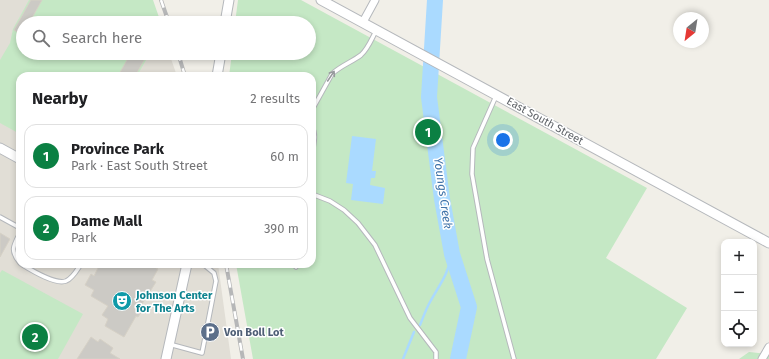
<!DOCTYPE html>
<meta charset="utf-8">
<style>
body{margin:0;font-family:"Fira Sans",sans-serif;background:#f6f6f6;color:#202124}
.controls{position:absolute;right:12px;bottom:12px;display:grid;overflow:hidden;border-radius:8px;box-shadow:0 2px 6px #0003}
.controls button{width:36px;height:36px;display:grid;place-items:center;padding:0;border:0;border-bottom:1px solid #e0e0e0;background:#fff;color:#202124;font:20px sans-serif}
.compass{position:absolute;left:673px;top:12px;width:36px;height:36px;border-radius:50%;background:#fff;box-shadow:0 2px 6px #0003;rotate:210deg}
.you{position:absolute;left:503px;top:140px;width:14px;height:14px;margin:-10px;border:3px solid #fff;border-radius:50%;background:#1a73e8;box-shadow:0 0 0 6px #1a73e833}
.badge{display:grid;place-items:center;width:26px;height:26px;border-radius:50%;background:#0b8043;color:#fff;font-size:13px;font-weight:700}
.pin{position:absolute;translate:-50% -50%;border:2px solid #fff;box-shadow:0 1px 4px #0006}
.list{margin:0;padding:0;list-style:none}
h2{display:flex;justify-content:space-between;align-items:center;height:52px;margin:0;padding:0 16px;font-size:17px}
h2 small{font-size:13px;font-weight:400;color:#757577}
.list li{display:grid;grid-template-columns:26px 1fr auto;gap:12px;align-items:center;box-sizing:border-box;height:64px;margin:0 8px 8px;padding:0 8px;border:1px solid #e0e0e0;border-radius:12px}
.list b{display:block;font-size:15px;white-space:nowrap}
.list p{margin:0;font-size:13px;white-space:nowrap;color:#757577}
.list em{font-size:13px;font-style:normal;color:#757577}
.icon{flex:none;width:22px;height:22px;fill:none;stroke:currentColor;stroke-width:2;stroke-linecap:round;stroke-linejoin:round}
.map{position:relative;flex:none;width:769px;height:359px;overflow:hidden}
.search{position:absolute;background:#fff;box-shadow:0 2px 6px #0003;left:16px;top:16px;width:300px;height:44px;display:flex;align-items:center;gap:10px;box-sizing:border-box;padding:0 14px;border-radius:22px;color:#757577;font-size:15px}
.panel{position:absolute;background:#fff;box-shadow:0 2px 6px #0003;left:16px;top:72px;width:300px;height:196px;border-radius:12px}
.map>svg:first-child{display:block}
.education{fill:#e1ded6}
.green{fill:#c5e8c5}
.water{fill:#aadaff}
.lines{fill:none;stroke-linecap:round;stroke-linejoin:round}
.stream{stroke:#aadaff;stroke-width:2.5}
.river{stroke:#aadaff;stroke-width:16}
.building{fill:#cccac5;stroke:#d6d1c6}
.service-casing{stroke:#b5b8bc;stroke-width:5.5}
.minor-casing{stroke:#b5b8bc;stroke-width:9}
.tertiary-casing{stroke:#b5b8bc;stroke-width:11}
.service{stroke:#fff;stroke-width:3.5}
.minor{stroke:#fff;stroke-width:7}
.tertiary{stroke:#fff;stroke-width:9}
.rail-casing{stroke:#b6b7b8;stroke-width:4}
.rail{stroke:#fff;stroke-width:2.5;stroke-dasharray:8;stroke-linecap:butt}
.oneway{stroke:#979a9d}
.labels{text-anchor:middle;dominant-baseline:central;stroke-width:3;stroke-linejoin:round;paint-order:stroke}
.street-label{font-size:11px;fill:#5f6368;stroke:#fff}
.culture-label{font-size:11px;font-weight:bold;fill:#0d838f;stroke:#fff;text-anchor:start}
.service-label{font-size:11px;font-weight:bold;fill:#4e5e75;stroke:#fff;text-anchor:start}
.water-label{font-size:12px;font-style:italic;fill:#4174aa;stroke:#fff}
</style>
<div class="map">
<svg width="769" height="359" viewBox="0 0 769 359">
<rect width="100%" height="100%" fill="#f1efe8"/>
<path class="education" d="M0,0h152l-129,23v30h146l8,23h-157v188h198l13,95h-231z"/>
<path class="green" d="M29,0h124l8,23h-138v30h127l-13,23h-117v58l-20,-11v-63l10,-17 3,-14z
M238,0h63l346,188 -41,70 81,50 -31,51h-403l-17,-95h76v-188h-83l3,-23h77v-30h-74z
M2,270l81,44 -25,45h-58v-86z
M749,352l20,2v5h-30z"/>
<path class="water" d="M352,136l24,3 -4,32h4l-1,7h-4l-1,7 15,3 -2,16 -32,-4 2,-16 -7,-1z"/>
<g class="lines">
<path class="stream" d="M420,325c3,-7 6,-16 10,-23 10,-18 18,-27 22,-48
M403,359l11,-27"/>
<path class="river" d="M435,0l-6,97 13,102 10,55 17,53 -11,52"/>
</g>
<path class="building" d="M31,0h11l-13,23h-6v12l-9,-5z
M131,53h17l-13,23h-17z
M0,233l10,6 -10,18z
M100,264h58l-2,4 2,1 -6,11 4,2 -16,25 3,2 -5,8 -2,-1 -12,21 -19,-11 3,-7 -6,-4 6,-9 -17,-10 3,-6 -9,-5 6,-11 3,2z
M91,337l7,5 2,-3 13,9 -3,5 10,6h-43z"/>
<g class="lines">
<defs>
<path id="service" d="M496,96l-23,52 -1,26 15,85 27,100
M312,110l20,-36c8,-8 20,-12 29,-19 7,-6 11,-17 15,-24
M312,127c5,8 1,19 0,27
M312,194l18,7 14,9 14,13 17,22 35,73 26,34v7
M0,217l20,11
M20,233c-7,13 -10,18 0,30
M21,264c10,6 34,21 45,17 7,-3 11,-11 15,-17
M293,264l3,3
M169,344l33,9 14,-72 -2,-8 -11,-9"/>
<path id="minor" d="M363,22l12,-22
M762,359l7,-12"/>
<path id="tertiary" d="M321,0l448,243
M225,23l4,-23
M217,76l4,-23
M0,148l20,11
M166,359l21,-95"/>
</defs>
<use href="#service" class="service-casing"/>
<use href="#minor" class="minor-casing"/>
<use href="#tertiary" class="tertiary-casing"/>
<use href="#service" class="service"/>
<use href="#minor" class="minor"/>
<use href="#tertiary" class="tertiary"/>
<defs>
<path id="rail" d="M161,0l8,23
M178,53l7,23
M226,264l17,95"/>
</defs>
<use href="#rail" class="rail-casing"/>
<use href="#rail" class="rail"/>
</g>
<defs><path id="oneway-shaft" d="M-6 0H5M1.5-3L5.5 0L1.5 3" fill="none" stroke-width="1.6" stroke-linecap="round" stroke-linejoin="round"/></defs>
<use class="oneway" href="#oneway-shaft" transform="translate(331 76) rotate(-56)"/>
<defs>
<symbol id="theatre-disc" viewBox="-11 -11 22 22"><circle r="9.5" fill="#0f9aa8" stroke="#fff"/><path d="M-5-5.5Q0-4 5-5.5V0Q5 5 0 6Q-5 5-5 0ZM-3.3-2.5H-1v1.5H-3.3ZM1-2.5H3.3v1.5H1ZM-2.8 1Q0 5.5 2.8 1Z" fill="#fff"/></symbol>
<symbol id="parking-disc" viewBox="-11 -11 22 22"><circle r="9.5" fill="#5c6f8a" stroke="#fff"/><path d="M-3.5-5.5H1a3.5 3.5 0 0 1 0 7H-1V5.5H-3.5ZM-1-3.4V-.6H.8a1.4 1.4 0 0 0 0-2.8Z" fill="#fff"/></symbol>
</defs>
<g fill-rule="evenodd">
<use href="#theatre-disc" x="111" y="290" width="22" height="22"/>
<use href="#parking-disc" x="199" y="321" width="22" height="22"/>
</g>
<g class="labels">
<g class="street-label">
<text transform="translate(545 121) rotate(29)">East South Street</text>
</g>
<g class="culture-label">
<text x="136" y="295">Johnson Center<tspan x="136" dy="13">for The Arts</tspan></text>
</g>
<g class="service-label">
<text x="224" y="332">Von Boll Lot</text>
</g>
<g class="water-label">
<text transform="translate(443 193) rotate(82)">Youngs Creek</text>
</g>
</g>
</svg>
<div class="controls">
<button>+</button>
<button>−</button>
<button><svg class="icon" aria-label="locate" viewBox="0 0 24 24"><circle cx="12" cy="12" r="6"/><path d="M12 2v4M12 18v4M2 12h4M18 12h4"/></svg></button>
</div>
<svg class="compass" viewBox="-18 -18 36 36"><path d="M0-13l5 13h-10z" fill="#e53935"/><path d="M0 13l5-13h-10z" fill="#757577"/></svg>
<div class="you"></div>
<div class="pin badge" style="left:428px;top:132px">1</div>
<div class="pin badge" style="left:35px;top:337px">2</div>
<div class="search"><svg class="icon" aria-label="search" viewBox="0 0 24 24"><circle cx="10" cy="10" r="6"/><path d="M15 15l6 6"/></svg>Search here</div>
<section class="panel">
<h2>Nearby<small>2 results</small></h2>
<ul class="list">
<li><span class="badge">1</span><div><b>Province Park</b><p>Park · East South Street</p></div><em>60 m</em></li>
<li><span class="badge">2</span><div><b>Dame Mall</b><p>Park</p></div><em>390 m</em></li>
</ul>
</section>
</div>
